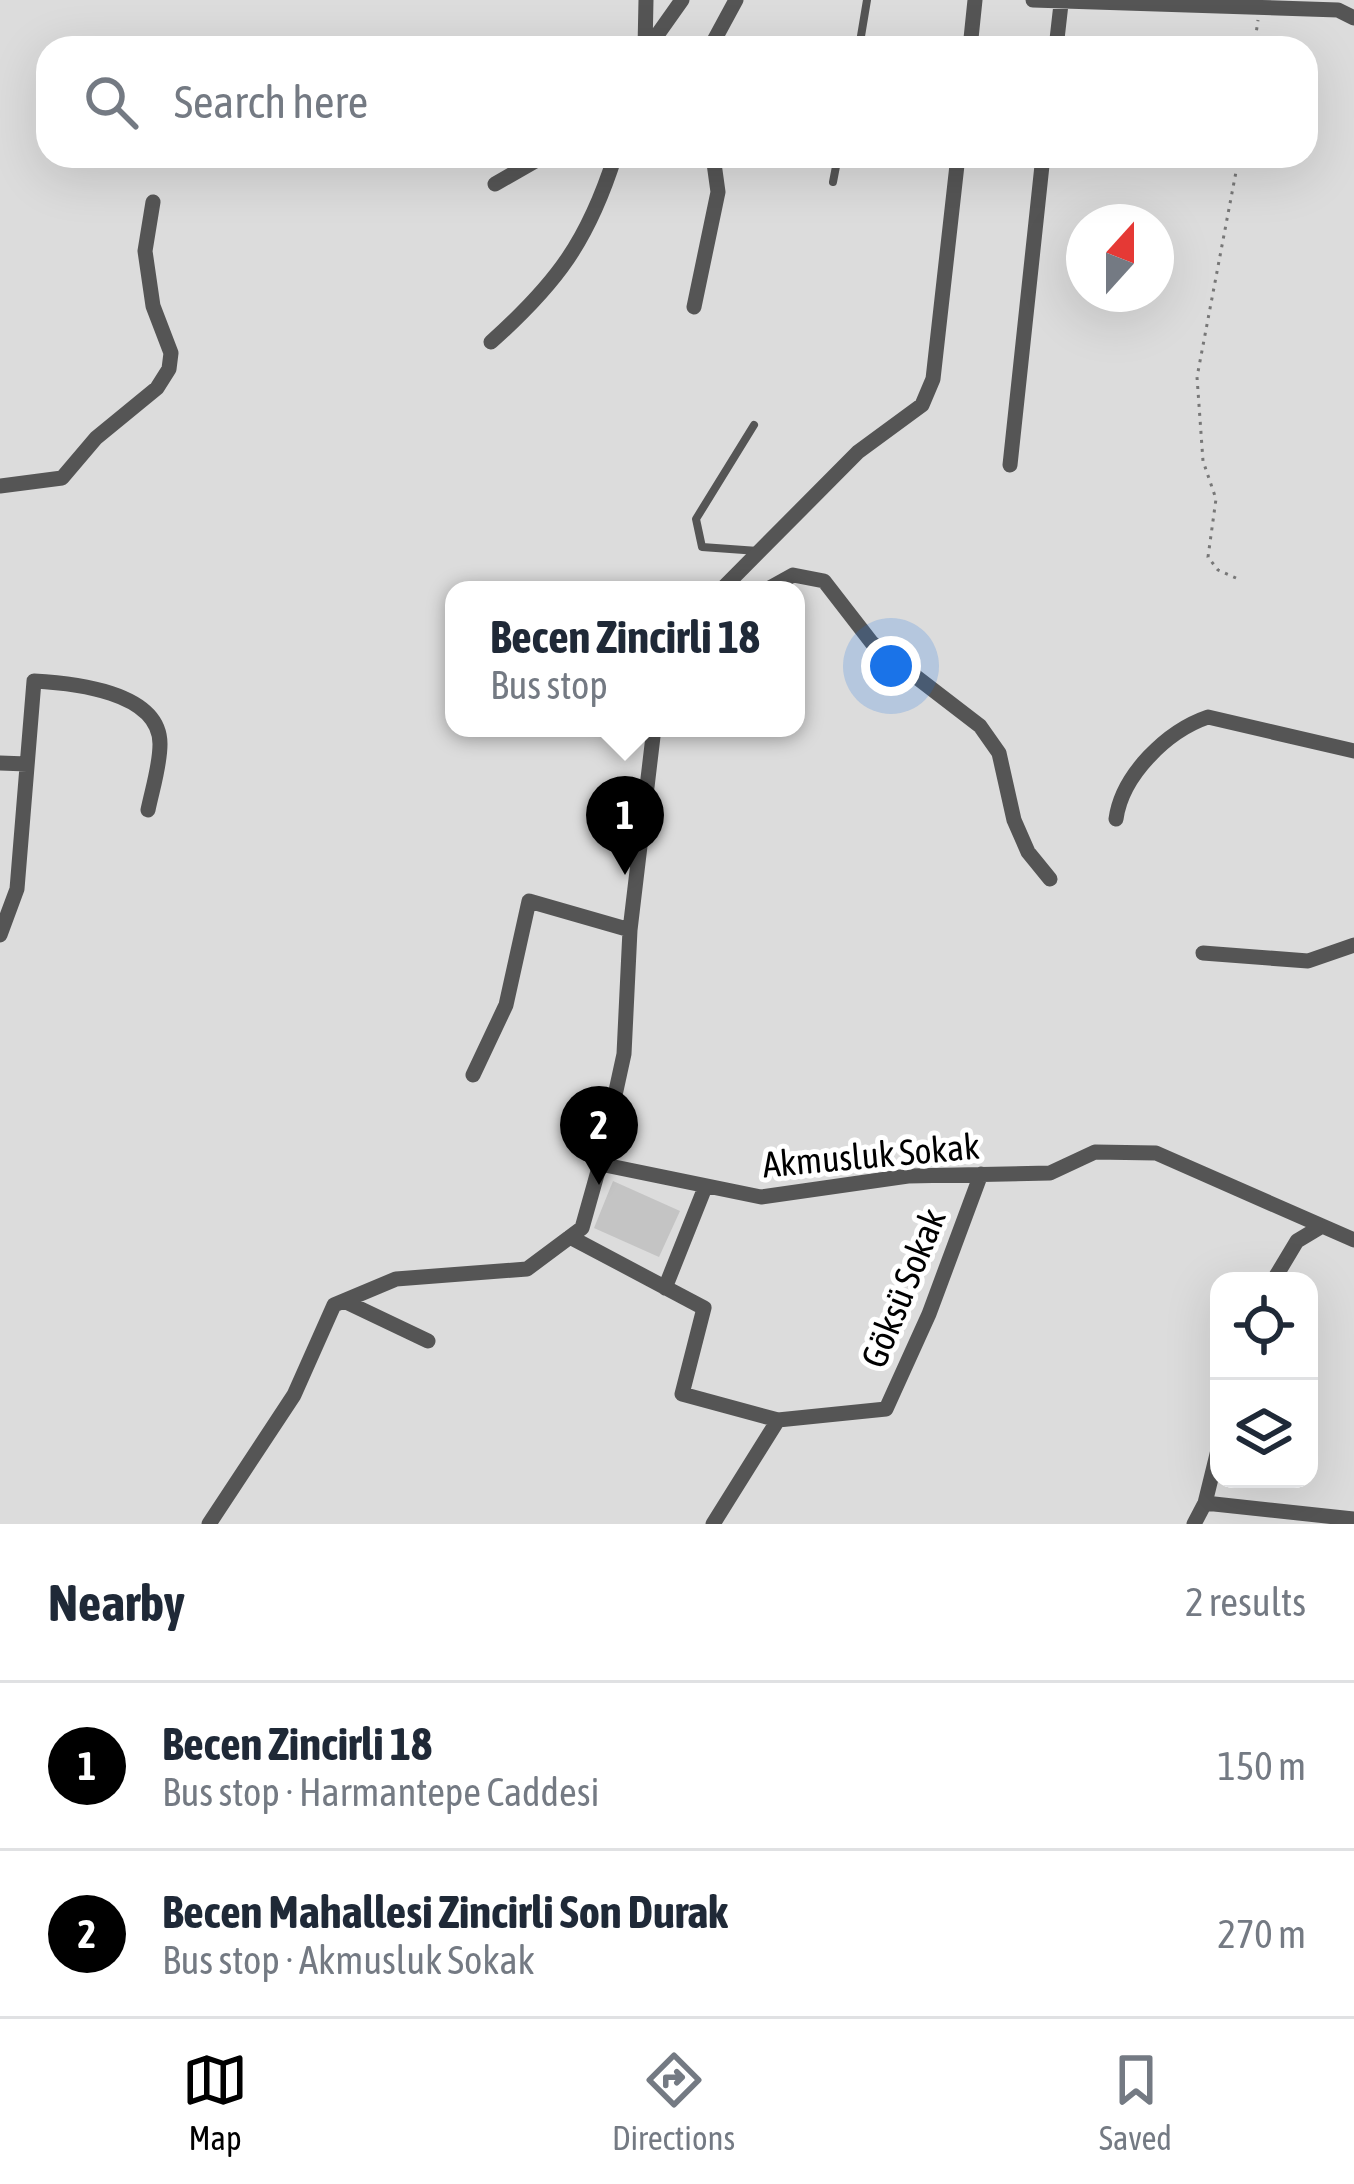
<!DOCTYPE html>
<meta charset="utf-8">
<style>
body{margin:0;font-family:"Asap Condensed",sans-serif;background:#f6f6f7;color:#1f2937}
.controls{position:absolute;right:36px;bottom:36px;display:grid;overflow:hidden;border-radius:24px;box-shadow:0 12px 48px #0002}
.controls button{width:108px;height:108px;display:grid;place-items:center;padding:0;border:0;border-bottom:3px solid #e0e1e3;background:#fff;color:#1f2937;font:60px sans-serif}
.compass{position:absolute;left:1066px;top:204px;width:108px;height:108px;border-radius:50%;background:#fff;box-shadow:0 12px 48px #0002;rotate:21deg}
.you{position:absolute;left:891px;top:666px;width:42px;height:42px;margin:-30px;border:9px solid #fff;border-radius:50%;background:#1a73e8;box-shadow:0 0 0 18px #1a73e833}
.badge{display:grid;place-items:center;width:78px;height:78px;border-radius:50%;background:#000;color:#fff;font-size:39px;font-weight:700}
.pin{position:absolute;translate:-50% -99px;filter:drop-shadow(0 3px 6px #0008)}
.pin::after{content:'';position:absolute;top:63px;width:42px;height:36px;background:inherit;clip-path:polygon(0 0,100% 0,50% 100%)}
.popup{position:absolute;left:445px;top:581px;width:360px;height:156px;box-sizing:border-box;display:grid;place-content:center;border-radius:24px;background:#fff;filter:drop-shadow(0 3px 9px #0005);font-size:39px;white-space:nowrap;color:#747a83}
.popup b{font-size:45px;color:#1f2937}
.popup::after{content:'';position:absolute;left:50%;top:100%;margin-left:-24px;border:24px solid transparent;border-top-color:#fff}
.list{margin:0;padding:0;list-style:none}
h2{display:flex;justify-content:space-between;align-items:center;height:156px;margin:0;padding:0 48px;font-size:51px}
h2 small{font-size:39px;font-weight:400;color:#747a83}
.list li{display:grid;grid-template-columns:78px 1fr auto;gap:36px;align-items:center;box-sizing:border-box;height:168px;padding:0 48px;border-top:3px solid #e0e1e3}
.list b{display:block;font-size:45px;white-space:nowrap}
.list p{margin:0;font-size:39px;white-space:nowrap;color:#747a83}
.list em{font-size:39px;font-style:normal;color:#747a83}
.icon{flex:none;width:66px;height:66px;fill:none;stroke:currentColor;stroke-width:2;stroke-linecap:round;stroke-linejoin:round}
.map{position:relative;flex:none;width:1354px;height:1524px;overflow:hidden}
.search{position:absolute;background:#fff;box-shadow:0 12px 48px #0002;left:36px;right:36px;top:36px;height:132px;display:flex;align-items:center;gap:30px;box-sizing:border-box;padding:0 42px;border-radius:36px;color:#747a83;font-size:45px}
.sheet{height:492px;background:#fff}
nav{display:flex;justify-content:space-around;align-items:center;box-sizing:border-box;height:168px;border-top:3px solid #e0e1e3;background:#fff;font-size:33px;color:#747a83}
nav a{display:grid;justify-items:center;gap:6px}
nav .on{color:#000}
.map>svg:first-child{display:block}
.green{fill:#dcdcdc;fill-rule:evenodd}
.building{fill:#c4c4c4}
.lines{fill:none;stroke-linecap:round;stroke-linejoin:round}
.path{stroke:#777;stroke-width:3;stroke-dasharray:3 6;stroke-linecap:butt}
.lane{stroke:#555;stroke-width:8}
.street{stroke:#555;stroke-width:15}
.labels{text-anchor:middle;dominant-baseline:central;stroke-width:10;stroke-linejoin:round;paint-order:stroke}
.street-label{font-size:36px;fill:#000;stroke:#fff}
</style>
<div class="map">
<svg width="1354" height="1524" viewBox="0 0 1354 1524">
<rect width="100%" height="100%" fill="#fff"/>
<path class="green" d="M0,0h1354v1524h-1354zM48,48h1258v108h-1258zM1084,222h72v72h-72zM454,590h342v138h-342zM1219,1281h90v198h-90z"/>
<path class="building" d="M613,1181l67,30 -21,46 -65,-29z"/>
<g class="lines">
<path class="path" d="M1254,48l4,-28
M1236,578l-18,-8 -10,-13 8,-58 -13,-38 -6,-84 42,-221"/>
<path class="lane" d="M859,48l8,-48
M833,182l5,-26
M754,425l-58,94 6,28 56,4"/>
<path class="street" d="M1033,0l305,10 16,8
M645,48l1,-48
M648,48l34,-48
M710,48l26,-48
M970,48l5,-48
M1056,48l5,-44
M495,184l49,-28
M694,307l24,-115 -5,-36
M491,342c66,-59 97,-101 124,-186
M1010,465l33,-309
M0,486l62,-8 34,-40 61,-50 12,-19 2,-16 -18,-47 -8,-55 8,-49
M721,590l137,-138 64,-47 11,-26 25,-223
M766,590l27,-15 31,6 48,62 108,83 19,27 15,67 14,32 22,27
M0,763l27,1
M1116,819c6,-44 51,-88 92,-102l146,34
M0,935l17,-46 17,-208c37,2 126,10 126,63 0,22 -8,46 -12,66
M1203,953l105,8 46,-16
M473,1075l33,-70 23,-104 101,29
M600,1164l24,-110 6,-124 24,-202
M570,1237l134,71 -22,86 96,26
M1273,1281l24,-40 25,-15
M665,1288l39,-98
M344,1301l84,40
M1219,1386v34
M1205,1503l14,-57
M209,1524l85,-129 40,-90 62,-26 131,-10 55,-41 18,-64 161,33 147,-21 142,-3 45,-21 61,1 198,87
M713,1524l65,-104 108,-11 43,-95 52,-140
M1194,1524l11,-21 149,16"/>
</g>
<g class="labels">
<g class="street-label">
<text transform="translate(871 1155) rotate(-5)">Akmusluk Sokak</text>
<text transform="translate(903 1288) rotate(-68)">Göksü Sokak</text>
</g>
</g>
</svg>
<div class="controls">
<button><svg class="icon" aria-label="locate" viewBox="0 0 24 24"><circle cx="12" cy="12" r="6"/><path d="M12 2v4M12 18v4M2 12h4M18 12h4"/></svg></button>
<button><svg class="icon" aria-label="layers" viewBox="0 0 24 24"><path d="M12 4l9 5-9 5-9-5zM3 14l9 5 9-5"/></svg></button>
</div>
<svg class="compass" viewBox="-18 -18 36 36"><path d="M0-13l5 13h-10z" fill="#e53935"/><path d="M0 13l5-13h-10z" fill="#747a83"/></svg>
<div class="you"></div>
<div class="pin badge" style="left:625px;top:875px">1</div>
<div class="popup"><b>Becen Zincirli 18</b>Bus stop</div>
<div class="pin badge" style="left:599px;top:1185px">2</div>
<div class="search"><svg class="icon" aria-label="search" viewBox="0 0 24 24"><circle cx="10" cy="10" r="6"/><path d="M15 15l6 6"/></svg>Search here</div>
</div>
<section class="sheet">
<h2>Nearby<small>2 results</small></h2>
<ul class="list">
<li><span class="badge">1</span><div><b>Becen Zincirli 18</b><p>Bus stop · Harmantepe Caddesi</p></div><em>150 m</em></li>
<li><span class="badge">2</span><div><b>Becen Mahallesi Zincirli Son Durak</b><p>Bus stop · Akmusluk Sokak</p></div><em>270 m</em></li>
</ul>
</section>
<nav>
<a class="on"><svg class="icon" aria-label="map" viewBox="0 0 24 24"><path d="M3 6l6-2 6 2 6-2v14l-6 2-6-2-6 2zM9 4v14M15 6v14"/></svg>Map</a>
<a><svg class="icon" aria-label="directions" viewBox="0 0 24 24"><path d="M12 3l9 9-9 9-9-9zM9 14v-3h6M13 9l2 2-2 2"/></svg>Directions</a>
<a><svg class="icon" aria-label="saved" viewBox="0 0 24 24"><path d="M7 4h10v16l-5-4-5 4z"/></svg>Saved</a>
</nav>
